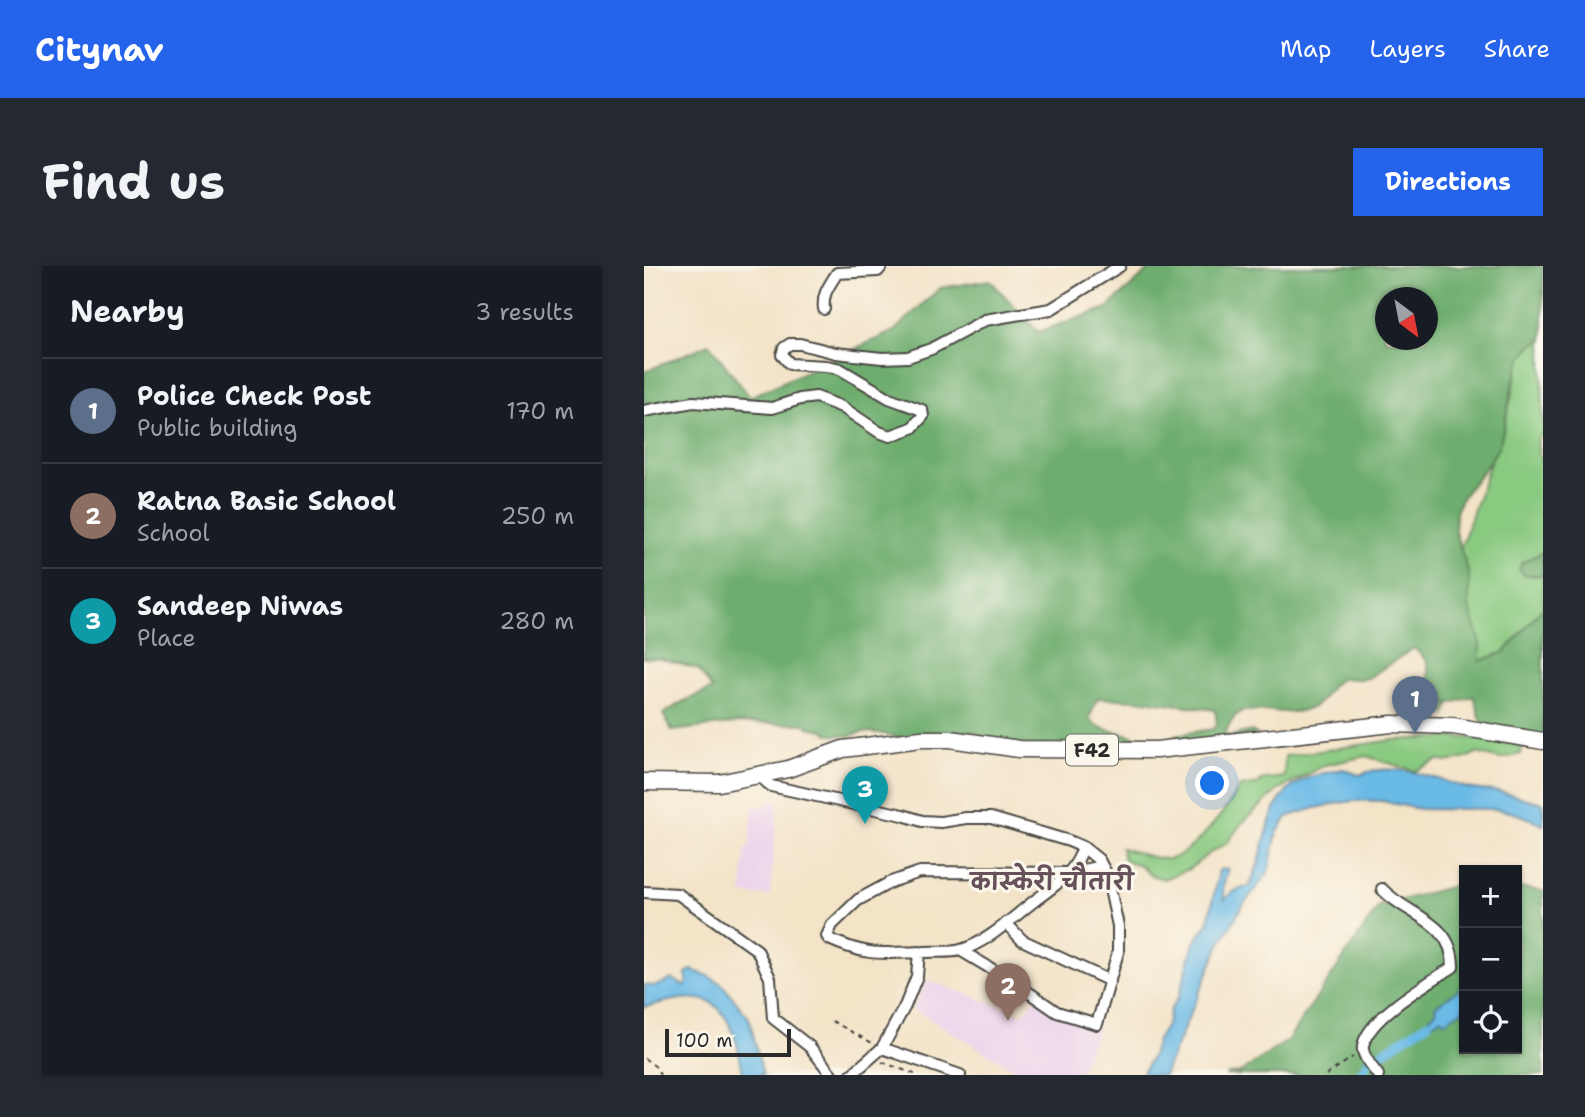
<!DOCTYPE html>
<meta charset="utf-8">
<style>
body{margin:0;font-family:"Shantell Sans","Playpen Sans Deva",sans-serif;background:#242831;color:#f1f3f6}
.controls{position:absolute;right:21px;bottom:21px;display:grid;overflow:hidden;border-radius:0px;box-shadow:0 2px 5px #0004}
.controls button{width:63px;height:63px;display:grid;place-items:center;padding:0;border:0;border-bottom:2px solid #363941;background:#171b24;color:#f1f3f6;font:35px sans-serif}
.compass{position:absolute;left:731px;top:21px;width:63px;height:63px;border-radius:50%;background:#171b24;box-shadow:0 2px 5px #0004;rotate:148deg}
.scale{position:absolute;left:21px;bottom:18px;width:126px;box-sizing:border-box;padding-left:7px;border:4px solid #2b2b2b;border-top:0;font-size:19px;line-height:24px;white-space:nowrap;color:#2b2b2b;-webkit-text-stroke:5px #fbf7ec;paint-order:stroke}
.you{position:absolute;left:569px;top:518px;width:24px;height:24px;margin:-18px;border:5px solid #fff;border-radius:50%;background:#1a73e8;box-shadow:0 0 0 10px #1a73e833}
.badge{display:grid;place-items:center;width:46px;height:46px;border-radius:50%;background:#2563eb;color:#fff;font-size:23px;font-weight:700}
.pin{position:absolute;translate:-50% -58px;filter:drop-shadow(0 2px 4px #0008)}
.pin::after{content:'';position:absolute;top:37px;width:24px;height:21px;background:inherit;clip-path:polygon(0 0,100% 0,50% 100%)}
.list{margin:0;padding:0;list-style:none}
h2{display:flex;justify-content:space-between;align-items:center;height:91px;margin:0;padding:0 28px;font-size:30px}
h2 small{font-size:23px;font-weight:400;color:#9ea1a6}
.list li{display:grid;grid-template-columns:46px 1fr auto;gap:21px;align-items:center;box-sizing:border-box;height:105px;padding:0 28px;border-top:2px solid #363941}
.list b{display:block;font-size:26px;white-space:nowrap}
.list p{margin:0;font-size:23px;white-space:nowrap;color:#9ea1a6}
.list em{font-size:23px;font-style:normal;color:#9ea1a6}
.icon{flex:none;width:38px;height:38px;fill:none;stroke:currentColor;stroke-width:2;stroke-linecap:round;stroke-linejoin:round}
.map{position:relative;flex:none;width:899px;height:809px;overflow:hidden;border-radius:0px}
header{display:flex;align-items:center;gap:42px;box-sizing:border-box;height:98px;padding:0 35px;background:#2563eb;color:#fff}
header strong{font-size:33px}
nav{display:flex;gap:38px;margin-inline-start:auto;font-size:24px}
.intro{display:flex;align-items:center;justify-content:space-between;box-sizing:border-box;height:168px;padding:0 42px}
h1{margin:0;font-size:49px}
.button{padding:18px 32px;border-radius:0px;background:#2563eb;color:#fff;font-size:24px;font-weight:700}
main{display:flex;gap:42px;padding:0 42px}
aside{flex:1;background:#171b24;border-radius:0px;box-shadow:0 2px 5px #0004}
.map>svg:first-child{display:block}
.built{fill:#ebd1eb}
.green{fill:#89c980;stroke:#5a7a56;stroke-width:2}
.forest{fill:#6ead6e;stroke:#4c6c4c;stroke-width:2;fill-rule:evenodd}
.water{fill:#6bbae6;stroke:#4b7288;stroke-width:2}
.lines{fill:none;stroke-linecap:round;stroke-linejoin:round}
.canal{stroke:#6bbae6;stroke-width:9}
.minor-casing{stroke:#494742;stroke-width:14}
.highway-casing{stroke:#494742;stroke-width:19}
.path{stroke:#494742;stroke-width:2;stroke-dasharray:5 5;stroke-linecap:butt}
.minor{stroke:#fff;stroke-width:10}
.highway{stroke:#fff;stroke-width:16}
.labels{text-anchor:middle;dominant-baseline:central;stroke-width:6;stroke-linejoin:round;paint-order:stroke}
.shield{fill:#fbf7ec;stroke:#696865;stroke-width:2}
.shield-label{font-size:19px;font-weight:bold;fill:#2b2b2b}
.neighbourhood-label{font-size:23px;font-weight:bold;fill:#67525c;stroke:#fbf7ec}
</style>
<header>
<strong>Citynav</strong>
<nav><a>Map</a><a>Layers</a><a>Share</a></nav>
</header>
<div class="intro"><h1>Find us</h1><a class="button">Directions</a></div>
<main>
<aside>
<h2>Nearby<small>3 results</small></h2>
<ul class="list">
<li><span class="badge" style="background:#5c6f8a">1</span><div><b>Police Check Post</b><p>Public building</p></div><em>170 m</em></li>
<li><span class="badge" style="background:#8d6e63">2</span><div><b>Ratna Basic School</b><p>School</p></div><em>250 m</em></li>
<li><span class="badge" style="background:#0f9aa8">3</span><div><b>Sandeep Niwas</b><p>Place</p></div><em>280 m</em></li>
</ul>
</aside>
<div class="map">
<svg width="899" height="809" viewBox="0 0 899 809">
<rect width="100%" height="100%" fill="#fbf7ec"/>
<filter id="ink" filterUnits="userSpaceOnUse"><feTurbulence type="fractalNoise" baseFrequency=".0143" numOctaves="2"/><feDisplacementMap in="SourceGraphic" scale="14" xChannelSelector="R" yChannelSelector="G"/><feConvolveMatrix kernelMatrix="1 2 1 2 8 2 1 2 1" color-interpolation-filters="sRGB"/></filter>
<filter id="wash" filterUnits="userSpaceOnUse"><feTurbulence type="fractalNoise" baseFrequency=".00686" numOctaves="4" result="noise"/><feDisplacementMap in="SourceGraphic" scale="28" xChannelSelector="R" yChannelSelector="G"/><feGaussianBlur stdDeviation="1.57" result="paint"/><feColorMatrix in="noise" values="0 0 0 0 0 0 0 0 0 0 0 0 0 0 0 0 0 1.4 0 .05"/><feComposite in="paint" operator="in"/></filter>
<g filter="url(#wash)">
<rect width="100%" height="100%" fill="#f3e3c7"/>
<path class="built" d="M123,535l11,1 -8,94 -28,-2 3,-46h4l4,-42 13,1z
M283,714l96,34 11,-14 65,28 -21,47h-54l-111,-66z"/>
<path class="green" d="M898,74l1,93 -6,8 2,14 4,7v90l-5,3 -5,21 10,-1v32l-38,45 -25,9 -29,38 -6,15 -6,-1 -9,-10 -1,-64 79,-228 12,-52 10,-13z
M810,471l40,3 28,7 -1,7 -21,5 -23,-6 -14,6 -17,3 -8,-2 -23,11 -49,-15 -41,9 -47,25 -36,33 -15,20 -16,9 -22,17 -25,10 -14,-4 -10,-10 -16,-5 -3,-12c14,3 33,12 47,11 23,-2 61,-53 72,-72l20,-3v-4l24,-3 1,-21 108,-16z"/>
<path class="forest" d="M509,0h390v74c-33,7 -33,78 -44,105 -9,22 -29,38 -40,58l-3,10 -1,18 14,43v31l11,35v21l25,-9 38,-45v130l-57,-11 -6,-8 -6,-22 -25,8 -20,-2c-6,-13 3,-29 -3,-41 -3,-5 -8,-9 -12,-13l-46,30c-9,3 -18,-1 -27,1 -14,5 -16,25 -32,30 -20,7 -46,-1 -67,2l-7,5 -11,18 6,2 22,-5 6,4 -92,12 9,-12 38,-6 4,-5 -2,-14 -64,-9 -53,-3 -9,20c10,15 33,12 48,20l-2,6 -56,10 -89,-14 -20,-9 -61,9 -30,-7 -16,-1 -13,4 -20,-1 -7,-5 -15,-3 -3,-3 -66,-1 -67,8 -9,-17 19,-12 30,-13 -14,-20 -38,-10 -16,-1v-286l65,-28 41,53 144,-66 46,-43 50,-8 48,52 69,-24zM741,32h42v42h-42z
M899,286v23h-19l-5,-6 3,-7z
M820,617v166h53v-162l26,4v184h-317l15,-3 46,-31 92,-135z"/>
<path class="water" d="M699,503l16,6c35,-14 71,2 105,12 12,4 25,3 37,5 14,3 28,8 42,11v22c-44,-24 -72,-14 -120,-16 -15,-1 -28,-6 -42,-8 -30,-3 -66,6 -94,16l-10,16 -9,40 -25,32 -23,39 -56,131h-23l11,-19 5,-16 10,-16 3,-14 9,-14 15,-53 14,-20 11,-53 9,-1 -5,18 1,13 8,-8 17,-6c20,-34 13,-85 52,-105 12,-7 29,-9 42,-12z
M47,704l15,5 15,8 28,35 14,57h-20c-3,-23 -12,-68 -39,-75 -20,-5 -41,3 -60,7v-22l11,1 17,-7 13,7 2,-3 -1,-10z
M820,720v23l-19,13 -4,-4 -12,7 -2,-4 9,-10 -1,-5z"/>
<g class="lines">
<path class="canal" d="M715,809l10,-14 59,-38"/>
</g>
</g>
<g filter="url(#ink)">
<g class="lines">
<defs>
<path id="minor" d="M180,43c-2,-15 5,-23 13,-36l41,-2 4,-5
M0,145l49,-9 79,6 28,-9 16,-2 26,10 37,25 11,4 22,-8 11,-12 -1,-6 -33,-12 -49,-29 -14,-3 -36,-2 -8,-9 2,-7 6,-4h10l36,9 46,5 26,-1 23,-8 54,-29 66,-11 69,-43
M114,509l13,11 132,29 19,6 19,1 25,-4h25l78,23 14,6 16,13 8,15 11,51v26l-21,72 -40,-12 -42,-29 -55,-33
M439,581c-8,27 -28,38 -50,55 -21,16 -45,40 -72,48 -11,3 -26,1 -37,2 -43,1 -55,5 -95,-13l-2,-3 5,-11 26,-25 33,-18 29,-10 149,1 33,-7
M0,626l34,2 79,56 13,28 3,40 37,29 22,28
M362,657l16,17 88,41
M238,782l78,27
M207,809l31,-27 23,-42 12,-30 2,-24
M734,809c-5,-7 -17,-20 -15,-29 5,-29 67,-64 90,-79 0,-47 -45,-50 -71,-78"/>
<path id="highway" d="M0,516l75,1 69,-14 55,-20 78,-10h29l69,10 137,1 236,-26 61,2 90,15"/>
</defs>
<use href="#minor" class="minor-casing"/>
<use href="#highway" class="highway-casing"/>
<path class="path" d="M188,755l42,23
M0,792l12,9 4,8
M238,796l35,13
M682,809l27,-18"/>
<use href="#minor" class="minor"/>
<use href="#highway" class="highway"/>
</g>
</g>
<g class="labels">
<rect class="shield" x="422" y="468.5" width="52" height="31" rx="5"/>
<g class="shield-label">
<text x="448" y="484">F42</text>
</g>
<g class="neighbourhood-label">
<text x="408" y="616">कास्केरी चौतारी</text>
</g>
</g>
</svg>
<div class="controls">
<button>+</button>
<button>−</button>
<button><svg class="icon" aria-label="locate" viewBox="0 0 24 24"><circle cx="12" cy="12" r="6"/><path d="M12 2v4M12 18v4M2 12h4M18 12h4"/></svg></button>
</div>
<svg class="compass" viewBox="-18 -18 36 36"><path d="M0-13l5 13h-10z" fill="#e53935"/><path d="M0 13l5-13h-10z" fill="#9ea1a6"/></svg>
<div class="scale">100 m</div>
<div class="you"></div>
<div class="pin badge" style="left:771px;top:468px;background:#5c6f8a">1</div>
<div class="pin badge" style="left:364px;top:755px;background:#8d6e63">2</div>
<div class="pin badge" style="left:221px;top:558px;background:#0f9aa8">3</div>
</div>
</main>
